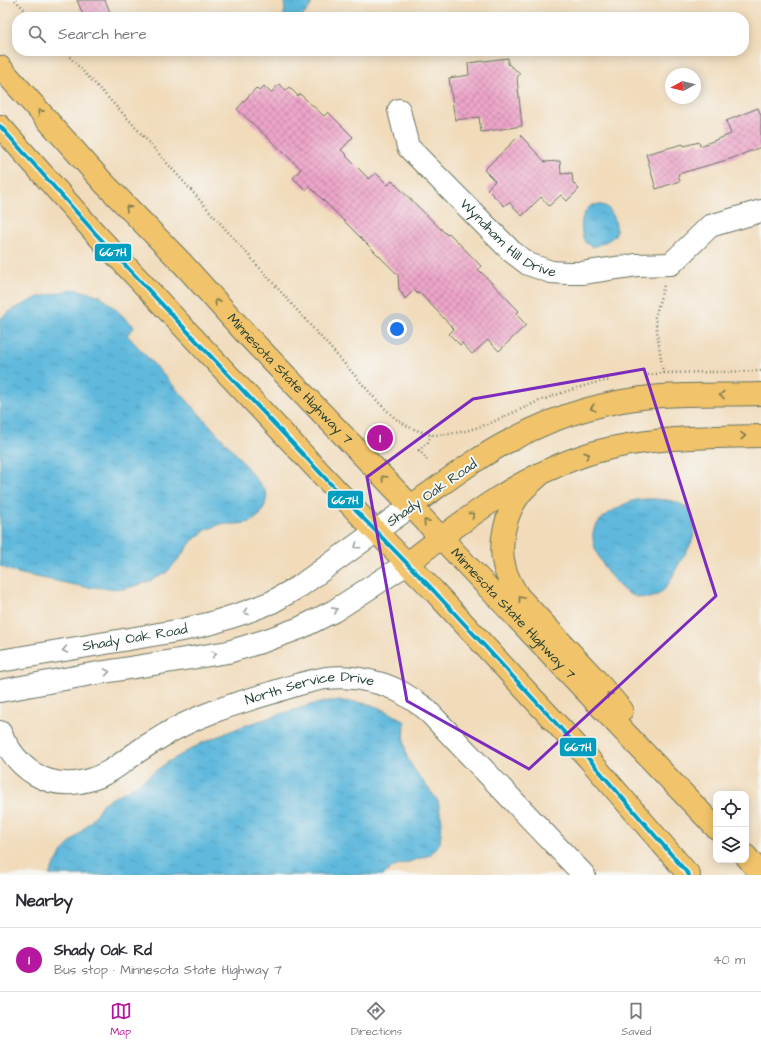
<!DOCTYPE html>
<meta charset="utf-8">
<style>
body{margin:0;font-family:"Architects Daughter",sans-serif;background:#f7f7f7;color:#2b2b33}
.controls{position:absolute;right:12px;bottom:12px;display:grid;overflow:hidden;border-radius:8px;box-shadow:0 2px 10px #0003}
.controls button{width:36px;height:36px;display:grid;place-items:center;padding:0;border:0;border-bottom:1px solid #e1e1e2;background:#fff;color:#2b2b33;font:20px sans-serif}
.compass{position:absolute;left:665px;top:68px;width:36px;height:36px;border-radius:50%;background:#fff;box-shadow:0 2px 10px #0003;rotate:262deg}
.you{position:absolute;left:397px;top:329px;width:14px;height:14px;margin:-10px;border:3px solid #fff;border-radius:50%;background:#1a73e8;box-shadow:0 0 0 6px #1a73e833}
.badge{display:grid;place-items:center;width:26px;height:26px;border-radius:50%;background:#b5179e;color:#fff;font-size:13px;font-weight:700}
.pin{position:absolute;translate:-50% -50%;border:2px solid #fff;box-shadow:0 1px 4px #0006}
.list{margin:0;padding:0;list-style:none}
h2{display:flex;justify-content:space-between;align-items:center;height:52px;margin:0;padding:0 16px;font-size:17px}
h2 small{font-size:13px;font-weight:400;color:#7c7c81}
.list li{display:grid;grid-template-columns:26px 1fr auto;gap:12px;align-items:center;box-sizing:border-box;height:64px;padding:0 16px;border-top:1px solid #e1e1e2}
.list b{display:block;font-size:15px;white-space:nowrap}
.list p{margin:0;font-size:13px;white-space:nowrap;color:#7c7c81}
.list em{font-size:13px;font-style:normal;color:#7c7c81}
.icon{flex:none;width:22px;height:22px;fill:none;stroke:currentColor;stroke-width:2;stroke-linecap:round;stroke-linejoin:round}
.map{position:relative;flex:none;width:761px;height:875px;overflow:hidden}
.search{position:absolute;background:#fff;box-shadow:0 2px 10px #0003;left:12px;right:12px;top:12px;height:44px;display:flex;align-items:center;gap:10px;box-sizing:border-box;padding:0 14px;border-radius:16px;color:#7c7c81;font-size:15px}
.sheet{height:116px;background:#fff}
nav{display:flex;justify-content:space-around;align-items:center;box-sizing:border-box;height:56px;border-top:1px solid #e1e1e2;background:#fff;font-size:11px;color:#7c7c81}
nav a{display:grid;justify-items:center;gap:2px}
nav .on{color:#b5179e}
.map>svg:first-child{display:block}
.water{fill:url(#water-ripples);stroke:#407b88}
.building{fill:url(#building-cross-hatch)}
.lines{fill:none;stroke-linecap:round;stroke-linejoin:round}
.minor-casing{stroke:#687463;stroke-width:24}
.major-casing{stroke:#687463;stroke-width:24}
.highway-casing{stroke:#687463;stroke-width:24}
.path{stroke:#687463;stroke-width:2.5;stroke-dasharray:1 3;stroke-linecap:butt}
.minor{stroke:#fff;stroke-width:22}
.major{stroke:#f1c36a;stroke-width:22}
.highway{stroke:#f1c36a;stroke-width:22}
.bus-1-casing{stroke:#f6f6f2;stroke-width:7}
.bus-1{stroke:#039ebf;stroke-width:4}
.oneway{stroke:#7d794c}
.oneway2{stroke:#8f9e9a}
.marked{fill:none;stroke:#7b2cbf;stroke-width:3;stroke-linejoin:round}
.labels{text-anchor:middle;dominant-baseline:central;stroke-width:4;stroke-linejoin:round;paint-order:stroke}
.street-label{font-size:14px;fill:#1f3d34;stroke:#f6f6f2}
.line-badge{stroke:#f6f6f2;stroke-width:1.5}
.badge-label{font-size:11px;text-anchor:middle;font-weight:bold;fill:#fff}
</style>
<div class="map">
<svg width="761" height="875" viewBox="0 0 761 875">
<defs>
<pattern id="water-ripples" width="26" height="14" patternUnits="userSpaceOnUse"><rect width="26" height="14" fill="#60b9dd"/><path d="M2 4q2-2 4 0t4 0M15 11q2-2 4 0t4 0" fill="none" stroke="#4f98b4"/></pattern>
<pattern id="building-cross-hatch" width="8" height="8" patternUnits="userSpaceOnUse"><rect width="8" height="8" fill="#eea5c9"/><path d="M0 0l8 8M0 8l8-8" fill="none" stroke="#c088a4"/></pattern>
</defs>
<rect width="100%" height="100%" fill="#f6f6f2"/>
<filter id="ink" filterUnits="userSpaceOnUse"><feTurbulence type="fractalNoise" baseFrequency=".025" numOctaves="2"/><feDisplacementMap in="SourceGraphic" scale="8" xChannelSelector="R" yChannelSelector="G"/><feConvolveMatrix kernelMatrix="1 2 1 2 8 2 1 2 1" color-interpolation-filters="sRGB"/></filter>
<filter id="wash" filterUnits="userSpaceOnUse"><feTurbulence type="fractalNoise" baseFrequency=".012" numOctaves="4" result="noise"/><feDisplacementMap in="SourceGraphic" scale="16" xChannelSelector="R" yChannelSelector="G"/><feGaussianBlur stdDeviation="0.9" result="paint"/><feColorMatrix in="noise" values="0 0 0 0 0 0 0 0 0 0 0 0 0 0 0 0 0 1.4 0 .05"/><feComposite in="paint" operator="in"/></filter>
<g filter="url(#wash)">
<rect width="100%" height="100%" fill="#f1dbbb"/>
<path class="water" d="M284,0h28l-2,7 -8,10h-19l2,-6z
M592,205c4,0 9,-1 13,1 8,4 14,21 10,29 -2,4 -18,11 -23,12l-7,-5c-6,-13 -5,-29 7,-37z
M75,289l26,7 34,31 -8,8 110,120 27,34 3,7 -2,9 -5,10 -9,7 -12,2h-18l-15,6 -14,11 -10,14 -15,17 -19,10 -24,7 -39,-2 -68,-14 -17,-7v-247l12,-9 27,-13z
M654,499c18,1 40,3 40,27 0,3 0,8 -1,12 -3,10 -11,20 -16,29 -3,6 -6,14 -10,19 -4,6 -13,13 -20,12 -7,0 -15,-2 -21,-6 -14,-10 -41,-48 -31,-65 6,-11 29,-24 41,-27 5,-1 12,-1 18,-1z
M330,701c32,0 49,3 75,21l-1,20 3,15 8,14 23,30 4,21 -2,21 -10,12 -39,13 -7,7h-335l13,-23 30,-32 11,-17 32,-17 33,-24 34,-19 41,-17 67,-21z"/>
<g id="blocks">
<path class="building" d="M77,0h28l7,17h-28z
M508,58v6l12,9 -3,5 5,48 -41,6 -2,-15 -24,3 -6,-42 20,-3 -1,-12z
M279,84l7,6 3,-3 9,9 2,-2 24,22 4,-4 25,25 -12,13 6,5 -1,1 23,23 7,-6 12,12 4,-4 55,54 2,-2 32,33 -3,3 41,42 -3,3 10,11 -27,26 -11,-11 -16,14 -10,-11 -2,2 -11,-11 5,-5 -34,-36 -2,1 -4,-4 -9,9 -6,-10 -1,-14 -89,-89 -3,4 -13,-12 8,-9 -64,-60 19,-21 3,3 5,-5 7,7z
M758,108l3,8v31l-31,12 -52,15 2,7 -24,8 -10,-35 37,-10 1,2 15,-4 1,4 31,-12 -5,-13z
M520,135l25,27 15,-1 1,13 11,-1 1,10 6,6 -12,12 -6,-6 -12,11 -8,-9 -19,19 -13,-14 -5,4 -17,-17 8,-8 -11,-11z"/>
</g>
</g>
<g filter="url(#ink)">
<use href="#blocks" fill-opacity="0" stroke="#687463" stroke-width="1"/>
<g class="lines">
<defs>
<g id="minor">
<path id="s1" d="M399,110l9,37 103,104 17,13 23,8 16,1h15l55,-8 34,-1 39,-38 51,-15"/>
<path id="s2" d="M0,661l182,-31 30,-7 34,-11 26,-10 28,-16 111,-80"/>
<path d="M0,691l86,-16 142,-23 36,-11 36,-13 34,-17 74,-48"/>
<path id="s3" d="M0,732c17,37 47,60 89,48 19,-5 31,-16 47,-27 8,-6 17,-11 25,-16 34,-21 72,-33 110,-44 18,-6 36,-12 55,-15 16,-2 33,0 48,4 20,4 35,15 51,26l159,167"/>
</g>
<path id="major" d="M411,506c33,-23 66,-49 102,-67 45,-24 97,-39 148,-43 33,-2 67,-1 100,-2
M408,563c58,-45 116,-90 187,-111 54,-15 111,-15 166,-16"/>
<g id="highway">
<path id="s4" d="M0,67l102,114 81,83 62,69 166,173 204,216 101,106"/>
<path d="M0,126l95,107 263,280 75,77 155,168 101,117"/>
<path d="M542,473c-7,7 -16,13 -22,21 -15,20 -22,51 -15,75 3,10 8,19 14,28l77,83 26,30"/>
<path d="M746,856l15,18"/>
</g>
</defs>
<use href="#minor" class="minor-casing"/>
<use href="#major" class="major-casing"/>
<use href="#highway" class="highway-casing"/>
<path class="path" d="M15,0l17,17
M64,51l65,69 251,284 16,15 15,9 20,7 18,-1 17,-3 22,-7 51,-23 25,-9 30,-9 17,-3
M663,373l-8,-56 9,-32
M648,375l15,-2 98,-2
M427,460l-8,-10 9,-8 3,-7"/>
<use href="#minor" class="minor"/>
<use href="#major" class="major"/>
<use href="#highway" class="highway"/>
<defs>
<path id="bus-1" d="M0,126l95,107 263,280 75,77 155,168 101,117"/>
</defs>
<use href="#bus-1" class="bus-1-casing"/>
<use href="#bus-1" class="bus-1"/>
</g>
<defs><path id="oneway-chevron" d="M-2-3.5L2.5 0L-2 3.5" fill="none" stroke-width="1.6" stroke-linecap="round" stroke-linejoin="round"/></defs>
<g class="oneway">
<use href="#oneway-chevron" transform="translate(40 112) rotate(-132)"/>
<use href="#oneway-chevron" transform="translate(128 208) rotate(-134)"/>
<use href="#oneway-chevron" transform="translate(217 302) rotate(-132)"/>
<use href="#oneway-chevron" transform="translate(722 395) rotate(179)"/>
<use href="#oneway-chevron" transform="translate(593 408) rotate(165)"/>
<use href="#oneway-chevron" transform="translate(743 436) rotate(-1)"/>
<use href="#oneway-chevron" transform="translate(587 455) rotate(-19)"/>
<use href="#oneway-chevron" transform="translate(384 478) rotate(-134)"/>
<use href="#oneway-chevron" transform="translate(472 515) rotate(-36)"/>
<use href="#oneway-chevron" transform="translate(426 522) rotate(-132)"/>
<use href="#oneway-chevron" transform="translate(521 599) rotate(-130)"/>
<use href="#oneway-chevron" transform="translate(609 695) rotate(-130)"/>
</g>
<g class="oneway2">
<use href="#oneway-chevron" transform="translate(357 546) rotate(145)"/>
<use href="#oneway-chevron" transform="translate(335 610) rotate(-30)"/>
<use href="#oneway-chevron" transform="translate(246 612) rotate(160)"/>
<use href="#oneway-chevron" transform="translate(65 650) rotate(170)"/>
<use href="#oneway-chevron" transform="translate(214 654) rotate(-10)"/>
<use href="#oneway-chevron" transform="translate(107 672) rotate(-9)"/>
</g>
</g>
<path class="marked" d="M644,369l72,227 -187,173 -122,-68 -40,-224 106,-78z"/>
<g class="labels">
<g class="street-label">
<text stroke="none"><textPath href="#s1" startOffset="175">Wyndham Hill Drive</textPath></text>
<text stroke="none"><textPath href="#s4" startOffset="426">Minnesota State Highway 7</textPath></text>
<text transform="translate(432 493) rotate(-35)">Shady Oak Road</text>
<text stroke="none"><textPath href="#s4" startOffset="750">Minnesota State Highway 7</textPath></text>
<text stroke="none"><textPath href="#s2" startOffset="137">Shady Oak Road</textPath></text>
<text stroke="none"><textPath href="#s3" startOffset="354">North Service Drive</textPath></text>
</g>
</g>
<g class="line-badge">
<rect x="94" y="243" width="38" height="19" rx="4" fill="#039ebf"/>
<rect x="327" y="490" width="37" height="19" rx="4" fill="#039ebf"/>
<rect x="559" y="737" width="38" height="20" rx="4" fill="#039ebf"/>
</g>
<g class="badge-label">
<text x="113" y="256">667H</text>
<text x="345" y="504">667H</text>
<text x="578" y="751">667H</text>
</g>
</svg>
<div class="controls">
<button><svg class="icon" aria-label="locate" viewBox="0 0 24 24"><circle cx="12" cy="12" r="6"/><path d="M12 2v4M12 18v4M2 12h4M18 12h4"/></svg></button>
<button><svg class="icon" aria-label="layers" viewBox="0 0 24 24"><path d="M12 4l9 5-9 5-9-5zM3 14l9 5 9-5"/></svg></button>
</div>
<svg class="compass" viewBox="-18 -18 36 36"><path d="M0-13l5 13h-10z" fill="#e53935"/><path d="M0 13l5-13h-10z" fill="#7c7c81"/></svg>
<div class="you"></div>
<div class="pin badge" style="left:380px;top:438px">1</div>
<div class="search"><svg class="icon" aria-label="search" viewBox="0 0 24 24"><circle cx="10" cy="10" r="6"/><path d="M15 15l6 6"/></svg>Search here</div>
</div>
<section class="sheet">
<h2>Nearby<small></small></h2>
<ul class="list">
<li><span class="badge">1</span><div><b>Shady Oak Rd</b><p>Bus stop · Minnesota State Highway 7</p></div><em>40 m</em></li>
</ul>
</section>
<nav>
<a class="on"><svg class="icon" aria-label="map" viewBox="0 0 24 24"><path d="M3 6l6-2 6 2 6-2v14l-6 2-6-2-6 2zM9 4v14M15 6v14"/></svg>Map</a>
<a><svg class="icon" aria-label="directions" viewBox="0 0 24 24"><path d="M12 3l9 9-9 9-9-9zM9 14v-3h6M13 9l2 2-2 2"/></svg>Directions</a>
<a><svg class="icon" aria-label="saved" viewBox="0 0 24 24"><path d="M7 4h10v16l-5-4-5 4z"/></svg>Saved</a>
</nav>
